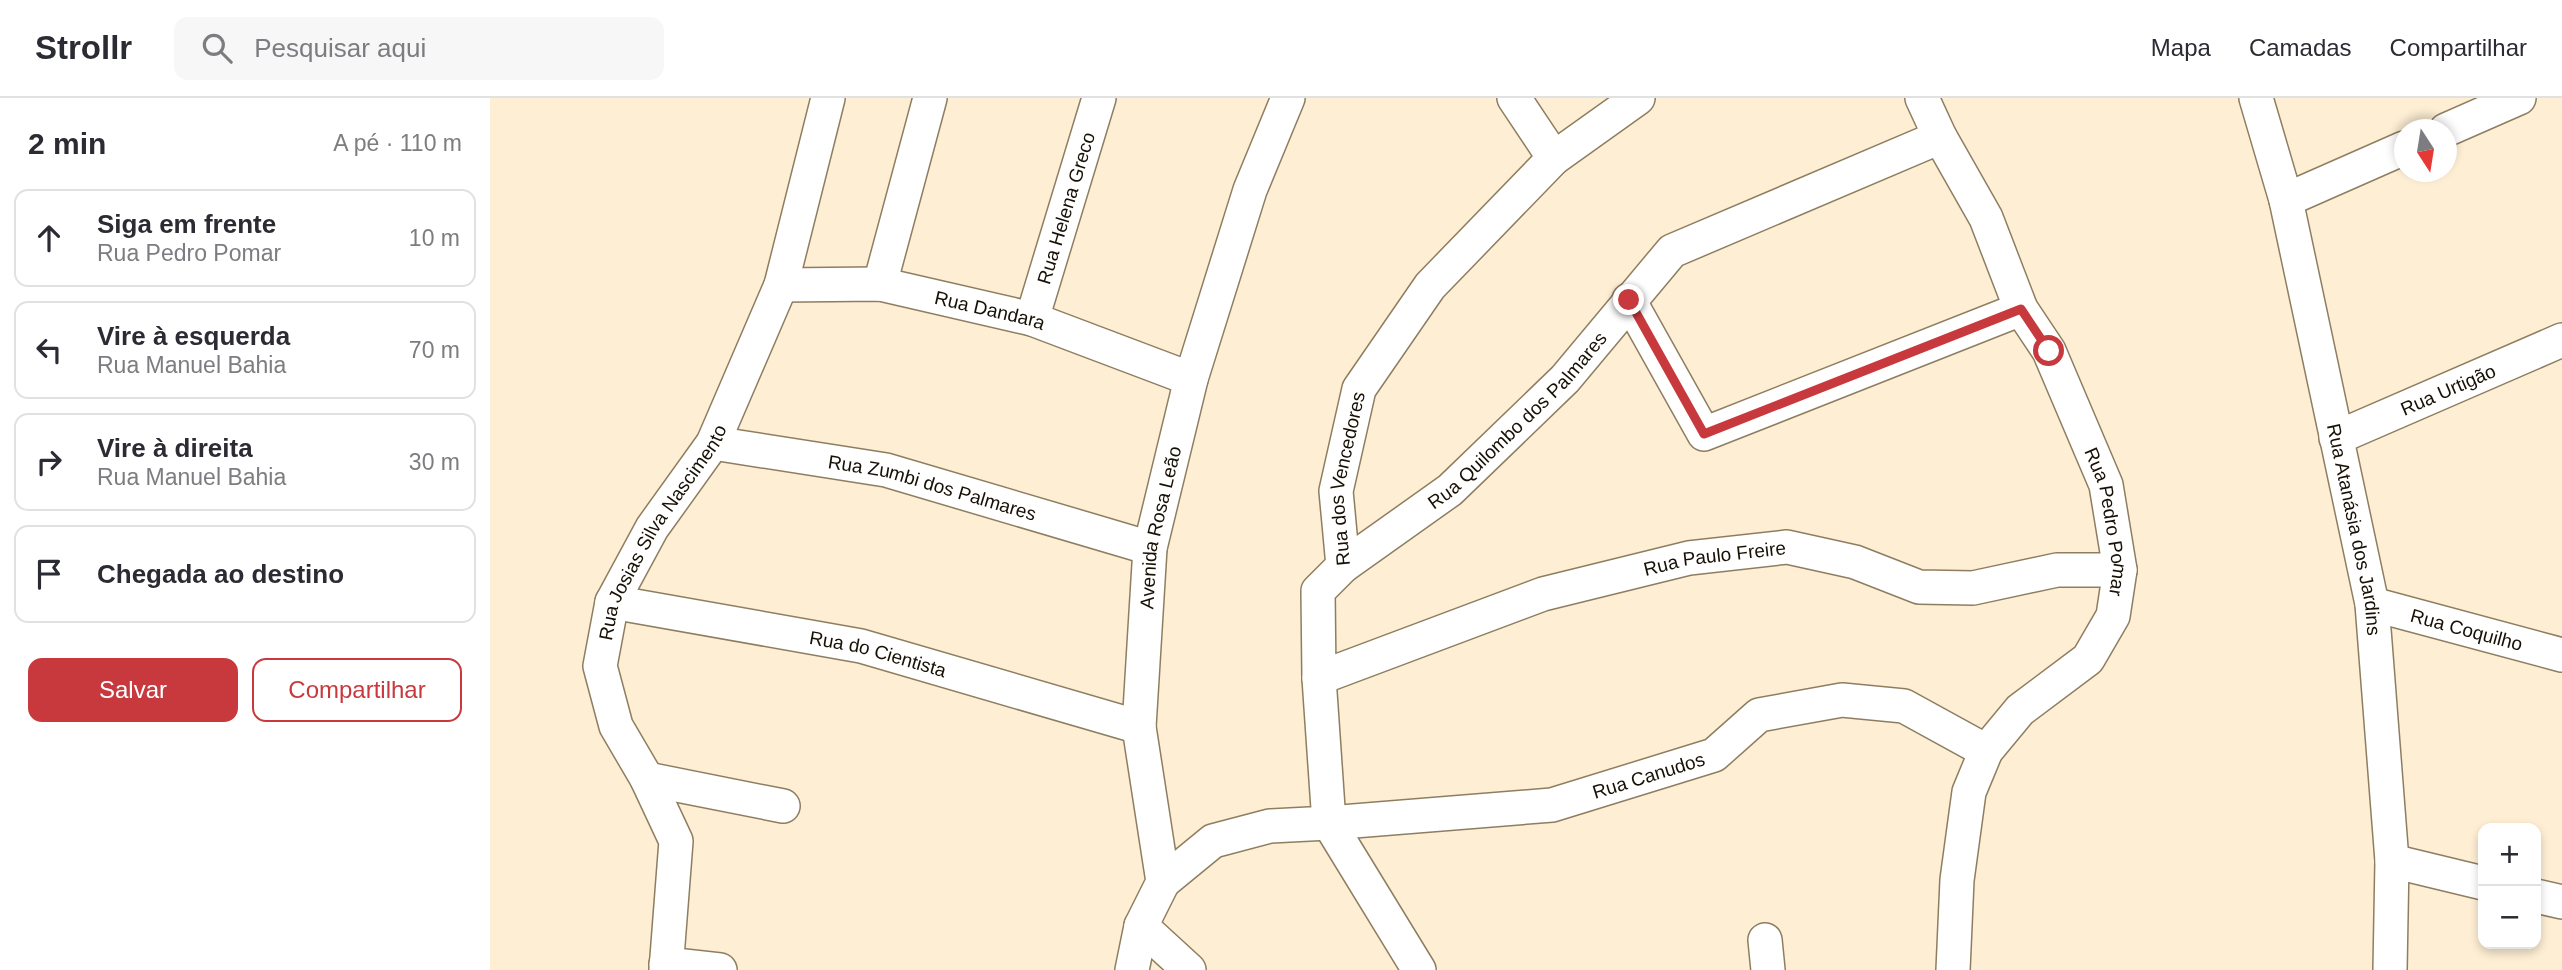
<!DOCTYPE html>
<html lang="pt">
<meta charset="utf-8">
<style>
body{margin:0;font-family:Arial,sans-serif;background:#f7f7f7;color:#2b2b33}
.controls{position:absolute;right:21px;bottom:21px;display:grid;overflow:hidden;border-radius:14px;box-shadow:0 4px 10px #0003}
.controls button{width:63px;height:63px;display:grid;place-items:center;padding:0;border:0;border-bottom:2px solid #e1e1e2;background:#fff;color:#2b2b33;font:35px sans-serif}
.compass{position:absolute;left:1904px;top:21px;width:63px;height:63px;border-radius:50%;background:#fff;box-shadow:0 4px 10px #0003;rotate:168deg}
.stop{position:absolute;width:21px;height:21px;margin:-16px;border:5px solid #c8393e;border-radius:50%;background:#fff}
.stop.end{background:#c8393e;border-color:#fff;box-shadow:0 2px 7px #0008}
.list{margin:0;padding:0;list-style:none}
h2{display:flex;justify-content:space-between;align-items:center;height:91px;margin:0;padding:0 28px;font-size:30px}
h2 small{font-size:23px;font-weight:400;color:#7c7c81}
.list li{display:grid;grid-template-columns:46px 1fr auto;gap:21px;align-items:center;box-sizing:border-box;height:98px;margin:0 14px 14px;padding:0 14px;border:2px solid #e1e1e2;border-radius:14px}
.list b{display:block;font-size:26px;white-space:nowrap}
.list p{margin:0;font-size:23px;white-space:nowrap;color:#7c7c81}
.list em{font-size:23px;font-style:normal;color:#7c7c81}
.actions{display:flex;gap:14px;padding:21px 28px}
.actions a{flex:1;padding:16px 0;border:2px solid #c8393e;border-radius:14px;text-align:center;font-size:24px;color:#c8393e}
.actions .main{background:#c8393e;color:#fff}
.icon{flex:none;width:38px;height:38px;fill:none;stroke:currentColor;stroke-width:2;stroke-linecap:round;stroke-linejoin:round}
.map{position:relative;flex:none;width:2072px;height:872px;overflow:hidden}
header{display:flex;align-items:center;gap:42px;box-sizing:border-box;height:98px;padding:0 35px;background:#fff;border-bottom:2px solid #e1e1e2}
header strong{font-size:33px}
nav{display:flex;gap:38px;margin-inline-start:auto;font-size:24px}
.search{width:490px;height:63px;background:#f7f7f7;display:flex;align-items:center;gap:18px;box-sizing:border-box;padding:0 24px;border-radius:14px;color:#7c7c81;font-size:26px}
main{display:flex}
aside{flex:1;background:#fff}
.map>svg:first-child{display:block}
.lines{fill:none;stroke-linecap:round;stroke-linejoin:round}
.minor-casing{stroke:#8e7e61;stroke-width:36}
.minor{stroke:#fff;stroke-width:33}
.route{stroke:#c8393e;stroke-width:9}
.labels{text-anchor:middle;dominant-baseline:central;stroke-width:6;stroke-linejoin:round;paint-order:stroke}
.street-label{font-size:19px;fill:#161005;stroke:#fdeed4}
</style>
<header>
<strong>Strollr</strong>
<div class="search"><svg class="icon" aria-label="search" viewBox="0 0 24 24"><circle cx="10" cy="10" r="6"/><path d="M15 15l6 6"/></svg>Pesquisar aqui</div>
<nav><a>Mapa</a><a>Camadas</a><a>Compartilhar</a></nav>
</header>
<main>
<aside>
<h2>2 min<small>A pé · 110 m</small></h2>
<ul class="list">
<li><svg class="icon" aria-label="ahead" viewBox="0 0 24 24"><path d="M12 20V5M6 11l6-6 6 6"/></svg><div><b>Siga em frente</b><p>Rua Pedro Pomar</p></div><em>10 m</em></li>
<li><svg class="icon" aria-label="left" viewBox="0 0 24 24"><path d="M17 20v-9H6M10 6l-5 5 5 5"/></svg><div><b>Vire à esquerda</b><p>Rua Manuel Bahia</p></div><em>70 m</em></li>
<li><svg class="icon" aria-label="right" viewBox="0 0 24 24"><path d="M7 20v-9h11M14 6l5 5-5 5"/></svg><div><b>Vire à direita</b><p>Rua Manuel Bahia</p></div><em>30 m</em></li>
<li><svg class="icon" aria-label="arrive" viewBox="0 0 24 24"><path d="M6 21V4h12l-3 4 3 4H6"/></svg><div><b>Chegada ao destino</b></div></li>
</ul>
<div class="actions"><a class="main">Salvar</a><a>Compartilhar</a></div>
</aside>
<div class="map">
<svg width="2072" height="872" viewBox="0 0 2072 872">
<rect width="100%" height="100%" fill="#fdeed4"/>
<g class="lines">
<defs>
<g id="minor">
<path d="M1024,0l40,60"/>
<path id="s1" d="M1432,0l18,39 46,81 35,91 28,42 57,134 14,85 -7,46 -25,43 -68,51 -34,41 -17,41 -12,88 -4,90"/>
<path id="s2" d="M1766,0l30,102 86,404 20,257 -2,109"/>
<path d="M1956,32l73,-32"/>
<path d="M1796,102l118,-52"/>
<path d="M390,186l50,-186"/>
<path id="s3" d="M291,187l99,-1 152,35 159,60"/>
<path d="M1139,202l75,134 317,-125"/>
<path id="s4" d="M542,221l67,-221"/>
<path id="s5" d="M1846,340l226,-98"/>
<path id="s6" d="M223,345l173,27 264,78"/>
<path id="s7" d="M853,468l107,-76 115,-111 107,-128 268,-114"/>
<path id="s8" d="M122,504l249,44 278,81"/>
<path id="s9" d="M1882,506l190,51"/>
<path id="s10" d="M829,580l224,-84 146,-36 98,-11 68,15 64,25 54,1 84,-18h63"/>
<path d="M157,681l136,27"/>
<path d="M1902,763l91,22"/>
<path id="s11" d="M673,784l50,-41 57,-15 59,-3 -10,-145 -1,-87 25,-25 -7,-75 23,-102 71,-103 124,-128 84,-60"/>
<path d="M2046,798l26,6"/>
<path d="M651,828l48,44"/>
<path d="M1275,842l3,30"/>
<path d="M176,866l54,6"/>
<path id="s12" d="M176,872l10,-129 -29,-62 -31,-53 -16,-60 12,-64 40,-74 61,-85 68,-158 47,-187"/>
<path id="s13" d="M642,872l9,-44 22,-44 -24,-155 11,-179 41,-169 59,-189 38,-92"/>
<path id="s14" d="M929,872l-90,-147 223,-18 162,-50 45,-40 83,-15 62,6 82,45"/>
</g>
</defs>
<use href="#minor" class="minor-casing"/>
<use href="#minor" class="minor"/>
</g>
<g class="lines">
<path class="route" d="M1139,202l75,134 317,-125 28,42"/>
</g>
<g class="labels">
<g class="street-label">
<text stroke="none"><textPath href="#s4" startOffset="116">Rua Helena Greco</textPath></text>
<text stroke="none"><textPath href="#s3" startOffset="212">Rua Dandara</textPath></text>
<text stroke="none"><textPath href="#s5" startOffset="122">Rua Urtigão</textPath></text>
<text stroke="none"><textPath href="#s7" startOffset="228">Rua Quilombo dos Palmares</textPath></text>
<text stroke="none"><textPath href="#s11" startOffset="539">Rua dos Vencedores</textPath></text>
<text stroke="none"><textPath href="#s6" startOffset="224">Rua Zumbi dos Palmares</textPath></text>
<text stroke="none"><textPath href="#s1" startOffset="466">Rua Pedro Pomar</textPath></text>
<text stroke="none"><textPath href="#s13" startOffset="452">Avenida Rosa Leão</textPath></text>
<text stroke="none"><textPath href="#s2" startOffset="443">Rua Atanásia dos Jardins</textPath></text>
<text stroke="none"><textPath href="#s12" startOffset="471">Rua Josias Silva Nascimento</textPath></text>
<text stroke="none"><textPath href="#s10" startOffset="415">Rua Paulo Freire</textPath></text>
<text stroke="none"><textPath href="#s9" startOffset="98">Rua Coquilho</textPath></text>
<text stroke="none"><textPath href="#s8" startOffset="271">Rua do Cientista</textPath></text>
<text stroke="none"><textPath href="#s14" startOffset="497">Rua Canudos</textPath></text>
</g>
</g>
</svg>
<div class="controls">
<button>+</button>
<button>−</button>
</div>
<svg class="compass" viewBox="-18 -18 36 36"><path d="M0-13l5 13h-10z" fill="#e53935"/><path d="M0 13l5-13h-10z" fill="#7c7c81"/></svg>
<div class="stop" style="left:1559px;top:253px"></div>
<div class="stop end" style="left:1139px;top:202px"></div>
</div>
</main>
